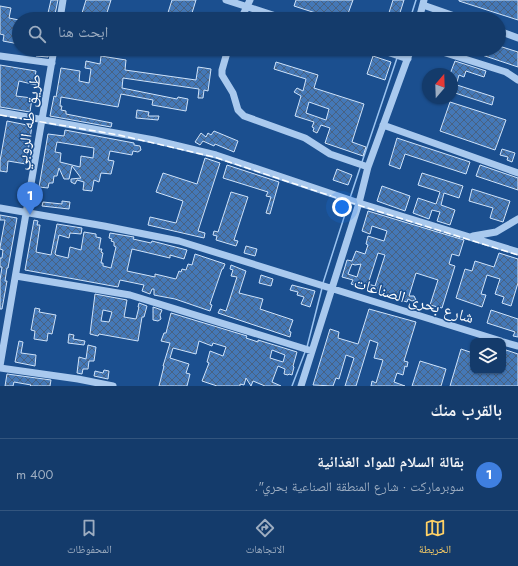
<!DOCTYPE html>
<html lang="ar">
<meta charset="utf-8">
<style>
body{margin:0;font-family:Jost,"Noto Naskh Arabic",sans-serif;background:#1d4271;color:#f1f3f6;direction:rtl}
.controls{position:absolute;right:12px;bottom:12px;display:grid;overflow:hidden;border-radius:8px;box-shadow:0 1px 3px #0004}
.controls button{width:36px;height:36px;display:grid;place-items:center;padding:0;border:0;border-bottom:1px solid #33557e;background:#143b6b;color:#f1f3f6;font:20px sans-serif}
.compass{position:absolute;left:422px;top:68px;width:36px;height:36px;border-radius:50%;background:#143b6b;box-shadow:0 1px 3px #0004;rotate:19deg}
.you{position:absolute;left:342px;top:207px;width:14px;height:14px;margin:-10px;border:3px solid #fff;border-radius:50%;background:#1a73e8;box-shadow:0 0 0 6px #1a73e833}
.badge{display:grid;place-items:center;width:26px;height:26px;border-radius:50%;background:#ffd166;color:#fff;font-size:13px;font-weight:700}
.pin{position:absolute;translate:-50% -33px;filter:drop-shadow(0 1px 2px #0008)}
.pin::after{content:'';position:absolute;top:21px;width:14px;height:12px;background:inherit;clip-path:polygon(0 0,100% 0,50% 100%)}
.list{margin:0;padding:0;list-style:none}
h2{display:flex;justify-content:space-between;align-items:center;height:52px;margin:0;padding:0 16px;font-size:17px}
h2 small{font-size:13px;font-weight:400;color:#9dadc1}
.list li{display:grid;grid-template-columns:26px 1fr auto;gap:12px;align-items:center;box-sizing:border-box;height:72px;padding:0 16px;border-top:1px solid #33557e}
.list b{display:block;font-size:15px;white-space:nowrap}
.list p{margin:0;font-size:13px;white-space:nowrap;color:#9dadc1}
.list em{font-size:13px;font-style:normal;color:#9dadc1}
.icon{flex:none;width:22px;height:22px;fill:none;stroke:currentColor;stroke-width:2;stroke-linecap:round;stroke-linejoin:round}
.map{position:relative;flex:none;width:518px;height:386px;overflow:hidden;direction:ltr}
.search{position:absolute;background:#143b6b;box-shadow:0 1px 3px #0004;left:12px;right:12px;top:12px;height:44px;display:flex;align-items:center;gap:10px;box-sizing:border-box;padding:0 14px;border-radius:22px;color:#9dadc1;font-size:15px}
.sheet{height:124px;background:#143b6b}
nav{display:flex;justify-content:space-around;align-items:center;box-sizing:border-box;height:56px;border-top:1px solid #33557e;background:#143b6b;font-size:11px;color:#9dadc1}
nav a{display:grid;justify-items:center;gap:2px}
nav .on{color:#ffd166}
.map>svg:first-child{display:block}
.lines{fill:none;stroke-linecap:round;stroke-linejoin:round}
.stream{stroke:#9cc4f0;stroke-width:1.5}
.building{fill:url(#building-cross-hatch);stroke:#cfe3fa;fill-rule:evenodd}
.minor{stroke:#a9c9ee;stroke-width:7}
.rail{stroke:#fff;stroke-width:1.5;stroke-dasharray:7 3;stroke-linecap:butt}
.labels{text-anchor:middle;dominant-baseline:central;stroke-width:3;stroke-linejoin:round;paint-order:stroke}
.street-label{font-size:16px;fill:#fff;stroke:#1b4f8f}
</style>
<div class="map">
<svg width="518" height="386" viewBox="0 0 518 386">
<defs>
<pattern id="building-cross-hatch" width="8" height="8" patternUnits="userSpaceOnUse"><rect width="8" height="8" fill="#4478b7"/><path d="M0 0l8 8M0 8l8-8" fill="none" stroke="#486282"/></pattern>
</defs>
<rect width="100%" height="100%" fill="#1b4f8f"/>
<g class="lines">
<path class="stream" d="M410,19l6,-19
M398,54l2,-5
M362,162l35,-104
M350,198l10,-30
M323,283l25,-78
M307,347l15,-59
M292,386l13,-34"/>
</g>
<path class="building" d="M51,0h7l-3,14 -7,-1z
M86,0h25l-6,19 -23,-6z
M172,0h24l-4,13 4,2 -1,4h-16l-5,-1v1h-8z
M296,0h57l-7,19h-22l1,-3 -31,-10z
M393,0h11l-6,19h-11z
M459,0h59v20l-59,-19z
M0,6l11,2 -2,10 10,2v24l-16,-3 1,-6 -4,-1z
M499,46l19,6v15l-51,-17 32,-1z
M38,49h11l-1,8 -12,-1z
M101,56l25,4 -1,10 71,10 2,-13 13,2 -3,22 -4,-1 -1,8h-5l1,-9 -76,-11 -1,10 55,11 1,-2 10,2 -2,12 -34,-6 1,-5 -32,-6 -3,13 -57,-10 -1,9h2l-1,4 5,1v3l46,9 -1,4 -61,-11 4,-20 2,1 5,-29 19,3 -1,10 10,2 2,-14 -6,-1 1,-7 14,3z
M373,56l18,6 -6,18 -18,-6z
M455,61l31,10 -2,6 -18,-6 -2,6 -5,-2 -2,7 -5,-2v-6h-2z
M276,62l42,13 -4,13 50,16 -12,38 14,5 -3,9 -38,-13 5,-15 -9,-3 -4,8 -4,-2 1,-3 -2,-1 2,-5 -19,-6 6,-20 -7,-4 3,-4 6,3 3,-12 -32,-10zM309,102l20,7 -3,11 -20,-7z
M0,65l36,6 -1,6h2l-1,8 -17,-4 -3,15 16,2 -2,14 -30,-5z
M457,85l37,12 -2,8 -37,-12z
M450,102l56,18 -11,30 -55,-19z
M137,110l12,2 -1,4h11l-1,4 -22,-2z
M7,121l25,5 -6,38 -18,-3 -1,11 -7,-1v-10z
M65,130l69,13v2l6,1 1,4 -3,2 -5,-1 -1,4 -22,-4 -2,9 6,1 -3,13 -10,-1 -2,9 -5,-2 -2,11 -9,-1 1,-8 -7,-2 -2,4 -4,-2v-3l10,-1 -9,-12 -3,13h-5l-5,-11 -2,8h-3l-1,7h-4l-1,5 -9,-1 9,-53 16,2zM57,142l37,6 -1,10 -12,-2 -1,11 -20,-5 1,-9 -6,-1z
M214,131l24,10 -4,11 -19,-8 -1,2 -11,-5 -3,4 -5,-3 6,-9 5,4 2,-4 3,2z
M397,138l73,24 -4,12 -61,-20 -5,15 -11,-4z
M502,149l13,4 -3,9 -5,-2 1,-3 -8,-2z
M205,158l15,5 -22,68 7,2 -1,5 -56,-13 2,-8 26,6 7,-22 -27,-9 7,-19 34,11z
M227,165l52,17 -9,32 -4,-1 5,-16 -5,-1 2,-4 -45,-14z
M480,165l38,13v12l-42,-14z
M337,169l15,6 -4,10 -15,-5z
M422,173l41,13 -4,12 -15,-5 -3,12 14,5 -5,15 -13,-4 3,-9 -8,-2 -3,9 -16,-6 5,-15 18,6 4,-12 -22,-7z
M382,186l28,10 -5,15 -28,-10z
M472,189l38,12 -7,21 -13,-4 3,-10 -24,-7z
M231,192l17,5 -14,43 4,1 -2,5 -20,-6 1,-4 -4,-1 1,-4 4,1z
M62,201l8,1 -1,7 -27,-3 1,-4 19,2z
M368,211l96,29 -5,16 -7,-2 -3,10 6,2 -13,42 -12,-3 8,-25 -22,-7 -7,23h5l2,4 -4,1 -4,-2 -1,3 -56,-18 2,-4 -11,-3 5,-17 5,1 4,-10 9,3 3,-9 -2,-1 2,-8 16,5 3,-10 -15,-5 -2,8 -8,-3zM378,253l7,2 -10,31 -7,-2zM352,264l3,1 6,-1 -4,13 -9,-3z
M0,215l17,3 -9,50h-1l-2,13h2l-5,28h-2v-29l2,-13h-2v-9h2l1,-8 -3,-1v-2l5,-27h-5z
M34,220l4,1 -1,4h3l-4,27 15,3 6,-31 25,4 -1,6 -11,-1 -1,5 -10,-3 -4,19 1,1 12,3 2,-11 11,3 3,-18 12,2v3l5,1 -2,11h3l-1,3 2,1 -2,10h2v3l8,2 5,-21 -2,-1v-4l-3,-1 1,-2 -3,-1 1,-5 24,4 -1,2 18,4 1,-2 35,9 -3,9 -14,-4v3l-38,-9 -5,22 28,6v-3l21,5 3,-8 2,1 1,-3 4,1 2,-6 4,1 3,-11 30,10 -2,5h-1l-12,35 2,1 -2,6 -35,-12 -21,-4v-6h-2l-2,5 -8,-3 2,-6 -24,-5 -2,7 -93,-17z
M246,246l11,3 -2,7 -11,-3z
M499,253l19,6v24l-7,23 -9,-3 2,-6 -9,-3 5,-15 -13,-4 -6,19 5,1 -4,12 -26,-9 9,-29 7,2 3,-10 19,6z
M231,265l15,6 -7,22 24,6 -3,10 33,11 -4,11 2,1 -1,5 -72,-24 2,-4 6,2 11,-34 -6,-1 2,-6 -3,-1z
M261,275l12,4 -2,7 -12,-3z
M292,285l23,6 -5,16 -9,-3 3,-7 -7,-2 1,-3 -8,-2z
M95,294l32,6 -3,17 12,2 3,-12h-1l1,-4 8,3 -3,11h-2l-4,24 -39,-7 -1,2 -8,-2zM103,310l9,2 -3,10 -8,-1z
M153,307l9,3 -2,5 1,4 -3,2 -5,-1z
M35,308l5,1 -1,3 17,3 -4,19 -4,-1 -1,8 -13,-2 1,-8 -4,-1z
M369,309l47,13 -12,39 4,1 -1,5 -2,-1 -2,9 -6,-2 -3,9 11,4h-34l1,-5 4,2 7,-23 -9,-2 4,-15 -8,-3 -14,46h-11l9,-28 -8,-3 -7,24 -3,-1 -3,8 -20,-1 17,-56 9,3 -1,6 20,6z
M491,310l27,9v18l-5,-1 2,-4 -28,-9z
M171,313l76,23 -1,2 12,4v-2l39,12 -4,14 1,1 -2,8 -3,-1 -1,1 -4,-1 1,-5 -7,-3 -6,16 9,4h-16l-12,-5 -2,5 -5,-8 -2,7 -4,-1v2h-23l-15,-5 7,-18 -2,-1 3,-11 13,5 3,-9 -13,-4 -1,3 -13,-5 -3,13 -23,-6 -3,10 19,6 -3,9 4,1 -3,12h-28l5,-20h-1l7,-23 -9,-2 3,-8h2zM272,350l13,5 -2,7 -13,-4z
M69,334l5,1 -1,4 12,2 -1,4 -16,-2z
M19,341l4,1 -2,11 15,2 -1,11 -20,-4z
M88,345l8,2 -2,14h-5l-1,8h-5l-1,5 -5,-1 2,-16 7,2z
M461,349l12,4v18h30l1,-12 2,-9 12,4v32h-68z
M420,361l26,8 -5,17h-29z
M104,370l5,1 -1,8 -14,-3 1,-5 8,2z
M7,374l44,6 -1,6h-20l1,-1 -17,-3 -1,4h-8z"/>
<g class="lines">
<path class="minor" d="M226,0l59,19
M423,5l40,14
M60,19l3,-19
M241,19l9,-19
M419,19l5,-19
M499,31l19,7
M228,49l-6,21v5l11,18 5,17 6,6 61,22 25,16 38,13
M378,49l30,10
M433,49l73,23 12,8
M0,56l52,7
M0,112l154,28 62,15 143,48 159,49
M383,125l135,48
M0,208l104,18 75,15 322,100
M473,236l23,-4 22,-13
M16,276l114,19 182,56
M503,342l15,4
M0,366l54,-317
M0,368l78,11 35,7
M301,386l58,-183 9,-36 43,-118"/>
<path class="rail" d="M0,115l119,20 95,22 144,48 160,50"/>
</g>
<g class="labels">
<g class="street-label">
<text transform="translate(28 122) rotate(-81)">طريق طه الروبي</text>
<text transform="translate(414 300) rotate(17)">شارع بحرى الصناعات</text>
</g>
</g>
</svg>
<div class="controls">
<button><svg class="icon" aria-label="layers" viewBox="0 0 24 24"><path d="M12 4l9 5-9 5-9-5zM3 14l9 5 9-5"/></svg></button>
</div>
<svg class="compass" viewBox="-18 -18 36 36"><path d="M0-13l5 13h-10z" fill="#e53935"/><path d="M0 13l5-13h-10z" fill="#9dadc1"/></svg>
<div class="you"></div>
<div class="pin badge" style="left:30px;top:215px;background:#3f7fe0">1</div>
<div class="search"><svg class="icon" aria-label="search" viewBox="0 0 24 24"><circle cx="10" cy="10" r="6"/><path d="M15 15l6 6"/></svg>ابحث هنا</div>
</div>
<section class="sheet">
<h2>بالقرب منك<small></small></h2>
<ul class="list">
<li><span class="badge" style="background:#3f7fe0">1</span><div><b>بقالة السلام للمواد الغذائية</b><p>سوبرماركت · شارع المنطقة الصناعية بحري&quot;.</p></div><em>400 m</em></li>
</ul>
</section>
<nav>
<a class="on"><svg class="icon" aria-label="map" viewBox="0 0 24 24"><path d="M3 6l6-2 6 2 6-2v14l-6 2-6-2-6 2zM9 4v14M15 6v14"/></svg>الخريطة</a>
<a><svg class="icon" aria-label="directions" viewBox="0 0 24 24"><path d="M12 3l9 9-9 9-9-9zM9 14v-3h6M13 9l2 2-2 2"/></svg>الاتجاهات</a>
<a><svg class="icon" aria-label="saved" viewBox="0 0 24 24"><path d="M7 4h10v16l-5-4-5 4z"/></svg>المحفوظات</a>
</nav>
